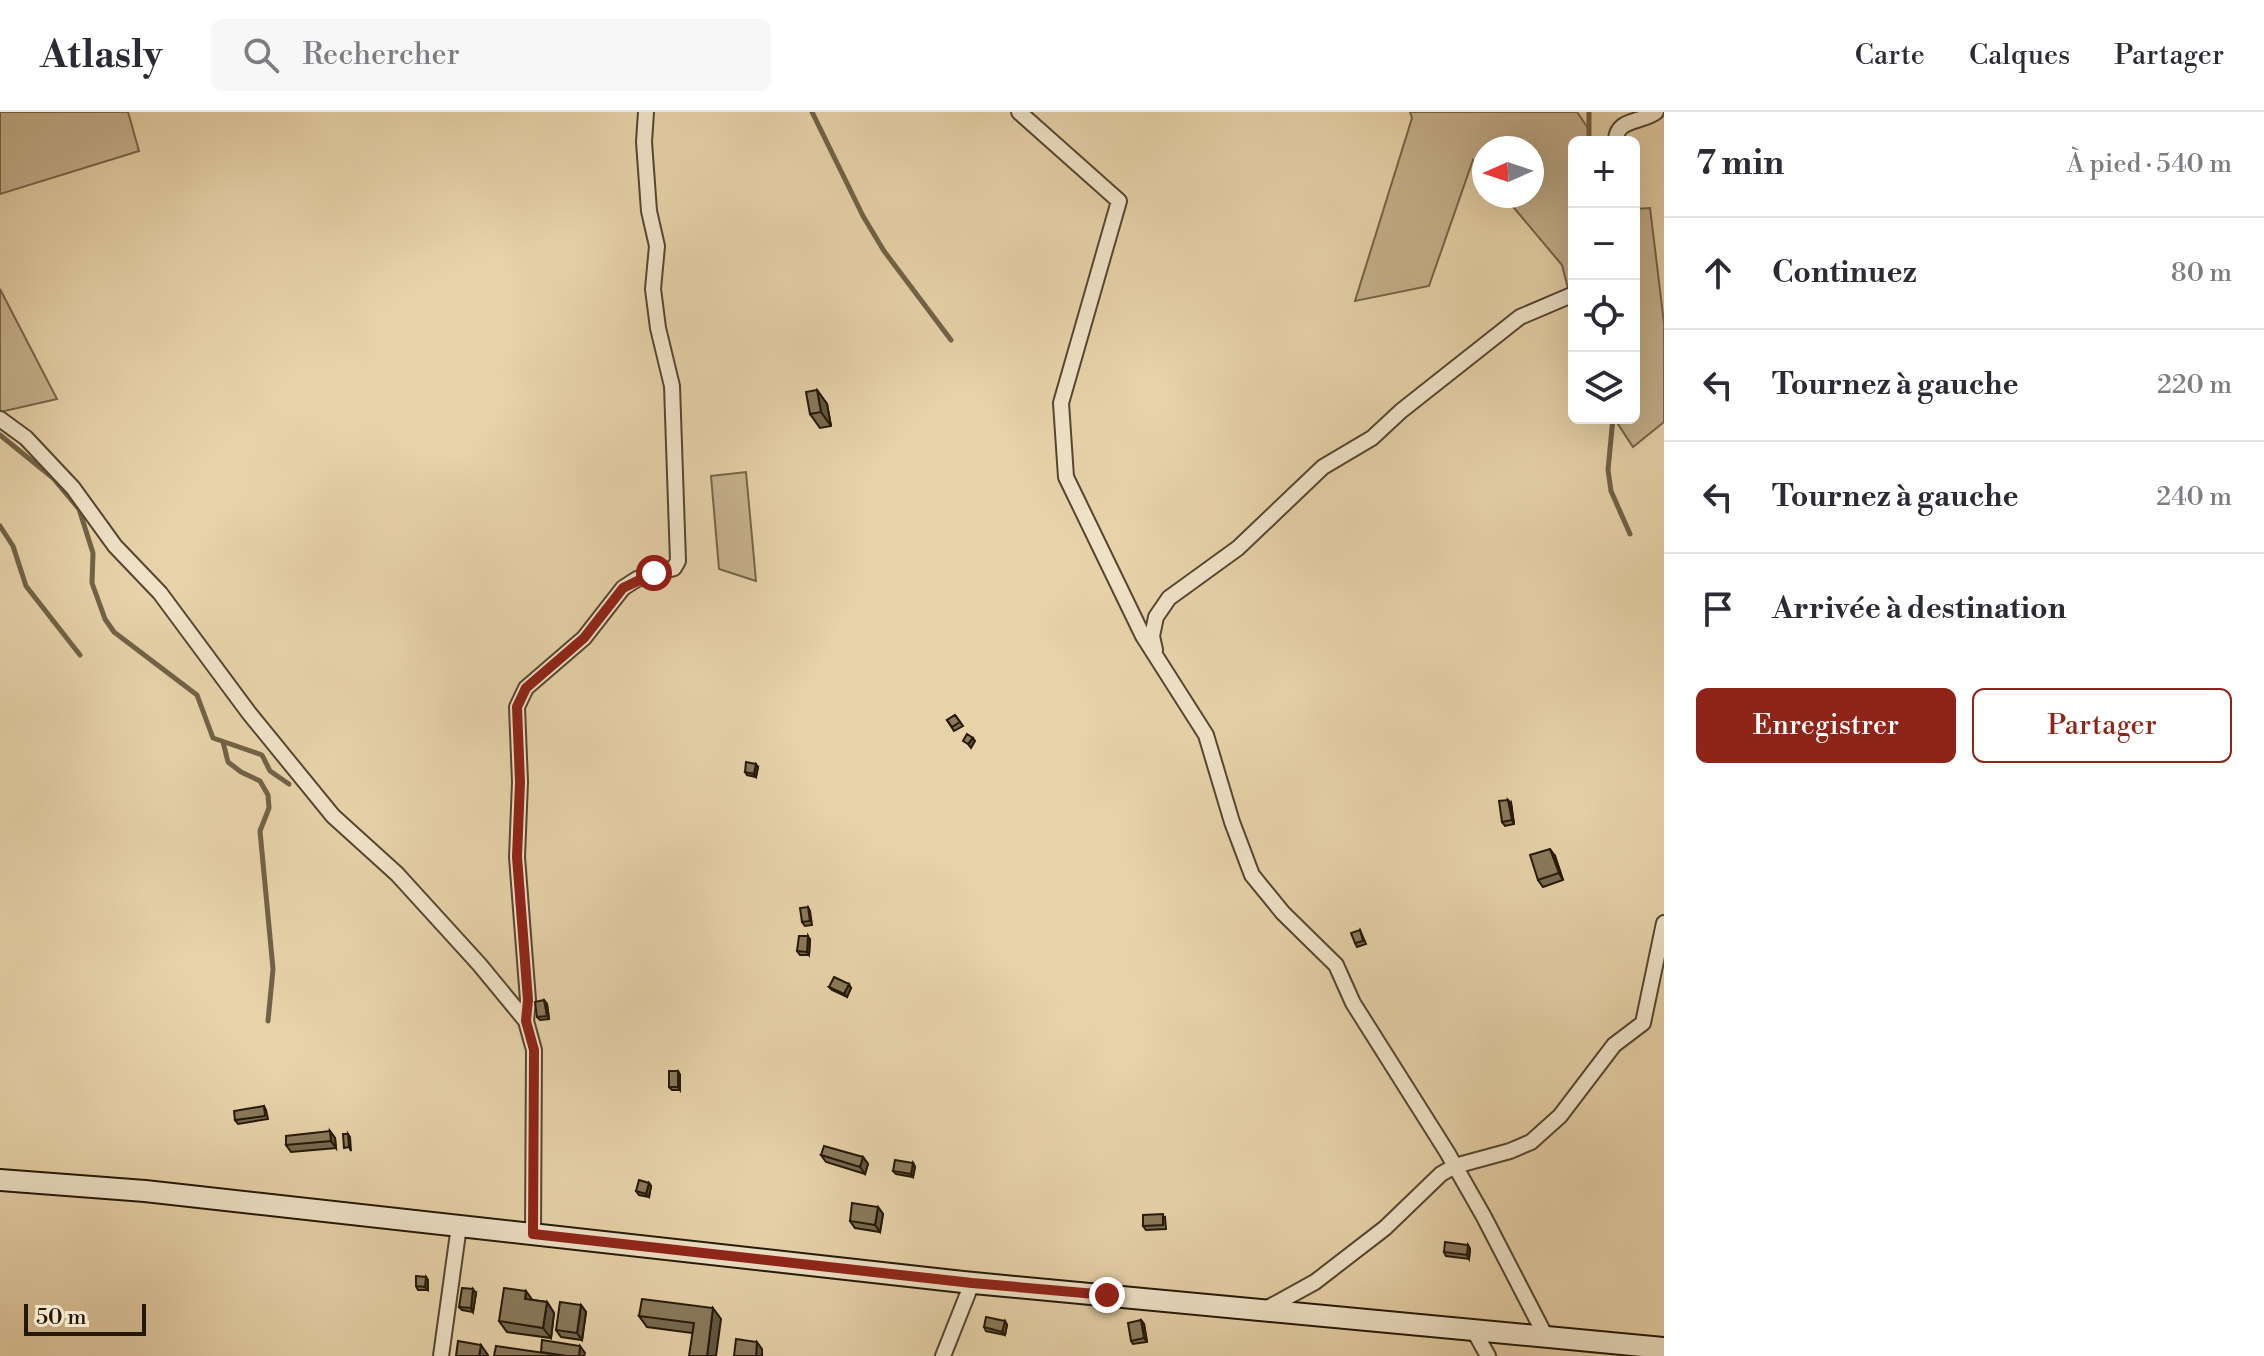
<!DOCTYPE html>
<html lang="fr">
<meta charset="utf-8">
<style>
body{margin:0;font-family:"Libre Bodoni",serif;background:#f7f7f7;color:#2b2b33}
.controls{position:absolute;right:24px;top:24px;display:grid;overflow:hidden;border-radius:12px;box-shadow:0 8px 32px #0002}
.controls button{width:72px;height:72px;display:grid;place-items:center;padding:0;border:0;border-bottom:2px solid #e1e1e2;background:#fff;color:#2b2b33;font:40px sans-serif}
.compass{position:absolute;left:1472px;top:24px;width:72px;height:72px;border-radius:50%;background:#fff;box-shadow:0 8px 32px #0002;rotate:267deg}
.scale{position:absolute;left:24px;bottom:20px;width:122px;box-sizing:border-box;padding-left:8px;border:4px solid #241807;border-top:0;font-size:22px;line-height:28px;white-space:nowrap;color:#241807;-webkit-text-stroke:6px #efe2c7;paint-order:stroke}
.stop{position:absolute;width:24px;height:24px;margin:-18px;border:6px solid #8f2418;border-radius:50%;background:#fff}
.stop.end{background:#8f2418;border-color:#fff;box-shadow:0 2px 8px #0008}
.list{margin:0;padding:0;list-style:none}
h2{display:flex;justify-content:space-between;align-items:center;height:104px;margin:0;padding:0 32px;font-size:34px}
h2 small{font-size:26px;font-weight:400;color:#7c7c81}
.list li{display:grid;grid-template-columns:52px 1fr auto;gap:24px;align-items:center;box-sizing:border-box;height:112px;padding:0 32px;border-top:2px solid #e1e1e2}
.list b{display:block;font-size:30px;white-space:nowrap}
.list em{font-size:26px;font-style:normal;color:#7c7c81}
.actions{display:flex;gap:16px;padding:24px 32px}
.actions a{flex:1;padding:18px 0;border:2px solid #8f2418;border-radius:12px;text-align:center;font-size:28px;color:#8f2418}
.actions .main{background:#8f2418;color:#fff}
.icon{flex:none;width:44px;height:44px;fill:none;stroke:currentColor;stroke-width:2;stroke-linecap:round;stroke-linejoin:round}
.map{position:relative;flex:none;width:1664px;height:1244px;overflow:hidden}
header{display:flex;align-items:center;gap:48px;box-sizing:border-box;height:112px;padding:0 40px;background:#fff;border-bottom:2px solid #e1e1e2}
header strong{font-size:38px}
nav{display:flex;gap:44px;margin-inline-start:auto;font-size:28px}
.search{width:560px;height:72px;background:#f7f7f7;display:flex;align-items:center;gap:20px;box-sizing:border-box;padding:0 28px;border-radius:12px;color:#7c7c81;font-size:30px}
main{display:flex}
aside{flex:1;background:#fff}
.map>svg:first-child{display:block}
.green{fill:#c6b28d;stroke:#75654a;stroke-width:2}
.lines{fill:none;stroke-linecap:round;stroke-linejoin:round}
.stream{stroke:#716247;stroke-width:5}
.street-casing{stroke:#554630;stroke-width:18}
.secondary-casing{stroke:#241807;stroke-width:24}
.street{stroke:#efe2c7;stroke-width:14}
.secondary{stroke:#efe2c7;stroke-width:20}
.wall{fill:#76684e;stroke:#241807;stroke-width:2}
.shaded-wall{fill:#605540;stroke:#241807;stroke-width:2}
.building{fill:#89795b;stroke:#241807;stroke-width:2}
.route{stroke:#8f2418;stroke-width:10}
</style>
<header>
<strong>Atlasly</strong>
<div class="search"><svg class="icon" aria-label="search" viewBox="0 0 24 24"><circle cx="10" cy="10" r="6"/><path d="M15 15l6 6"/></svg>Rechercher</div>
<nav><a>Carte</a><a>Calques</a><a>Partager</a></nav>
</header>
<main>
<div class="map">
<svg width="1664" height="1244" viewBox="0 0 1664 1244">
<rect width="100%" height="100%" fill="#e7d2a9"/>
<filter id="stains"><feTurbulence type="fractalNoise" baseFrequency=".0025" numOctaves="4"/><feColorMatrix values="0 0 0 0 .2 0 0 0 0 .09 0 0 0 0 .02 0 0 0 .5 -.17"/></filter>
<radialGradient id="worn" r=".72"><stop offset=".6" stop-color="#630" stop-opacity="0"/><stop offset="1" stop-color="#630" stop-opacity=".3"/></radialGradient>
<path class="green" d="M0,0h128l11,39 -139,43z
M1410,0h167l11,16 1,14h-15v170l-12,-47 -58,-69h28v-48h-48v24l-11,-12 -44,126 -74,15 57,-183z
M1650,96l14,115v99l-31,25 -19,-29h20v-209z
M0,177l57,110 -57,13z
M746,360l10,109 -37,-12 -8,-93z"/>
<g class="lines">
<path class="stream" d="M812,0l51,104 21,35 67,89
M1589,0v30
M1613,306l-5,52 3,21 19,43
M0,323l53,43 26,31 14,44 -1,30 13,36 9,13 83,63 16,43 49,17 8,16 19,13
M0,414l13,20 13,40 54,69
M223,630l5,20 13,10 19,9 8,14 1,13 -9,23 13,138 -5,52"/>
<defs>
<path id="street" d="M1019,0l100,89 -58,202 5,74 77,159 63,99 26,87 20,53 31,38 53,52 17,38 94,149 37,65 62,120
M1616,30c-1,-24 26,-19 40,-30
M0,307l26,19 47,50 42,58 45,47 89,120 84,103 64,58 82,90 47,57 8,29 -1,184
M1155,538l-3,-14 4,-19 13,-19 69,-50 85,-81 49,-29 29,-27 119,-94 54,-23
M526,909l2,-21 -11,-143 3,-75 -3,-75 9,-19 58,-50 39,-50 14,-9 37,-11 4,-7 -6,-175 -14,-58 -5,-39 4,-43 -8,-35 -5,-69 2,-30
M1264,1198l51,-28 70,-54 56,-54 14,-8 55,-15 21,-9 29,-26 54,-71 29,-22 21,-100
M1474,1219l14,25
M441,1244l18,-130
M943,1244l29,-73"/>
<path id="secondary" d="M0,1068l145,11 818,91 701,66"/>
</defs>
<use href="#street" class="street-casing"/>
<use href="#secondary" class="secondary-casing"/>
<use href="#street" class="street"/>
<use href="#secondary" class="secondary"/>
</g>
<path class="wall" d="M817,278l10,14 4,22 -11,2 -10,-14z
M955,603l8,11 -9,5 -7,-11z
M758,655l-2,10 -9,-2 -2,-3z
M1511,691l3,21 -9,2 -3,-4z
M1555,744l8,24 -20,7 -5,-7z
M808,795l2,4 2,14 -7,1 -3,-4z
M1360,818l6,14 -9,3 -2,-4z
M810,828l-1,15h-9l-3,-4z
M829,875l22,1 -4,9 -15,-7z
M544,888l3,4 2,15 -9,1 -3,-3z
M678,959l2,4v15h-8l-3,-3z
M264,994l2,4 2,9 -30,5 -3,-4z
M330,1019l5,7 1,10 -45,4 -5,-7z
M821,1043l42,2 5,7 -3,10 -39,-12z
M913,1051l2,4 -2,10 -17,-3 -3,-3z
M649,1071l2,3 -2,11 -10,-2 -3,-4z
M878,1095l5,7 -3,18 -25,-4 -5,-7z
M1165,1105l1,12 -20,1 -3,-4z
M1468,1133l2,4 -1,10 -23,-3 -2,-4z
M426,1165l2,3v10h-10l-2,-4z
M476,1181l-3,19 -11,-2 -3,-3z
M533,1188l14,2 7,11 -3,25 -44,-6 -8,-11z
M581,1193l5,7 -4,28 -21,-3 -5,-7z
M639,1204l82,3 -29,14 -45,-6z
M1141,1208l3,4 3,18 -14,2 -2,-3z
M1005,1209l2,4 -2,10 -19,-4 -2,-4z"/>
<path class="shaded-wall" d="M817,278l10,14 4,22 -10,-14z
M973,626l2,3 -4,7 -3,-4z
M756,652l2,3 -2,10 -2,-3z
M1508,688l3,3 3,21 -2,-4z
M1550,737l5,7 8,24 -4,-7z
M808,824l2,4 -1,15 -2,-3z
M849,872l2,4 -4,9 -3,-3z
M544,888l3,4 2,15 -2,-3z
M678,959l2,4v15l-2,-3z
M330,1019l5,7 1,10 -5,-7z
M348,1022l2,3 1,14 -2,-4z
M863,1045l5,7 -3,10 -5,-7z
M913,1051l2,4 -2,10 -2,-3z
M649,1071l2,3 -2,11 -3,-3z
M878,1095l5,7 -3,18 -5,-7z
M1468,1133l2,4 -1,10 -2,-4z
M426,1165l2,3v10l-3,-3z
M473,1177l3,4 -3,19 -2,-4z
M526,1179l8,11 -9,-3z
M547,1190l7,11 -3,25 -8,-10z
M581,1193l5,7 -4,28 -5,-7z
M713,1196l8,11 -5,37h-9z
M1141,1208l3,4 3,18 -3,-4z
M1005,1209l2,4 -2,10 -3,-3z
M757,1230l5,7v7h-6z
M481,1233l7,10v1h-9z
M580,1234l5,7 -1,3h-5z"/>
<path class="building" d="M817,278l4,22 -11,2 -4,-22z
M955,603l5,7 -8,5 -5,-7z
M967,622l6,4 -5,6 -5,-3z
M746,650l10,2 -2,10 -9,-2z
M1508,688l4,20 -10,2 -3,-21z
M1550,737l9,24 -21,7 -8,-25z
M808,795l2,14 -8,1 -2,-14z
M1360,818l3,11 -8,2 -4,-10z
M799,824h9l-1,16 -10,-1z
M834,865l15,7 -5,10 -15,-7z
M544,888l3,16 -10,1 -2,-15z
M669,959h9v16h-9z
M264,994l1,10 -30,4 -1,-9z
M330,1019l1,10 -45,4v-9z
M343,1022h5l1,13 -5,1z
M824,1034l39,11 -3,10 -39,-12z
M895,1048l18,3 -2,11 -18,-3z
M639,1068l10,3 -3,11 -10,-3z
M852,1091l26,4 -3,18 -25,-4z
M1163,1102v11l-20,1v-11z
M1445,1130l23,3 -1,10 -23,-3z
M416,1164l10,1 -1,10 -9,-1z
M462,1176l11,1 -2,19 -12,-1z
M504,1176l22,3 -1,8 22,3 -4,26 -44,-7z
M642,1187l71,9 -6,48h-18l5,-33 -55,-7z
M560,1190l21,3 -4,28 -21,-3z
M986,1205l19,4 -3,11 -18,-5z
M1141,1208l3,18 -13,3 -3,-18z
M736,1227l21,3 -1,14h-22z
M542,1228l38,6 -1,10h-12l-26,-4z
M458,1229l23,4 -2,11h-23z
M496,1234l69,10h-71z"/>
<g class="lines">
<path class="route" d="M654,461l-31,15 -39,50 -58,50 -9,19 3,75 -3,75 11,143 -2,21 8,29 -1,184 439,49 135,12"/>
</g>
<rect width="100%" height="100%" filter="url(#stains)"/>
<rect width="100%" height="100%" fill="url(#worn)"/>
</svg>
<div class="controls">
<button>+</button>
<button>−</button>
<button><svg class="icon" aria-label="locate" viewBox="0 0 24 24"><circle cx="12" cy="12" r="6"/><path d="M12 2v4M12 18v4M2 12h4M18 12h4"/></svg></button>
<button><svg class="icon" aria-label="layers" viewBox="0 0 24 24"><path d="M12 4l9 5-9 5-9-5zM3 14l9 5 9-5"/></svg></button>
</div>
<svg class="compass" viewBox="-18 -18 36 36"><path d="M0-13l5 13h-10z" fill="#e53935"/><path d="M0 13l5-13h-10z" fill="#7c7c81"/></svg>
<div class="scale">50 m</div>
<div class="stop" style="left:654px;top:461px"></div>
<div class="stop end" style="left:1107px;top:1183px"></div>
</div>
<aside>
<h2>7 min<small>À pied · 540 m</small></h2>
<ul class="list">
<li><svg class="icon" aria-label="ahead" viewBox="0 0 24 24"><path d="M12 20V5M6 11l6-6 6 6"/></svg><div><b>Continuez</b></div><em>80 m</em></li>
<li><svg class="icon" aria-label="left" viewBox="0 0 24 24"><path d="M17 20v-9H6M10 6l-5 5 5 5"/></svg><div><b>Tournez à gauche</b></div><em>220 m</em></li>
<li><svg class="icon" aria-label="left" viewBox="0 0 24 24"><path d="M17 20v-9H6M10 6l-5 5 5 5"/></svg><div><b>Tournez à gauche</b></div><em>240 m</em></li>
<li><svg class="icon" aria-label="arrive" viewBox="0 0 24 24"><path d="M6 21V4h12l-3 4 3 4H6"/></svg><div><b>Arrivée à destination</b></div></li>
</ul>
<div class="actions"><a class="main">Enregistrer</a><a>Partager</a></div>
</aside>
</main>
